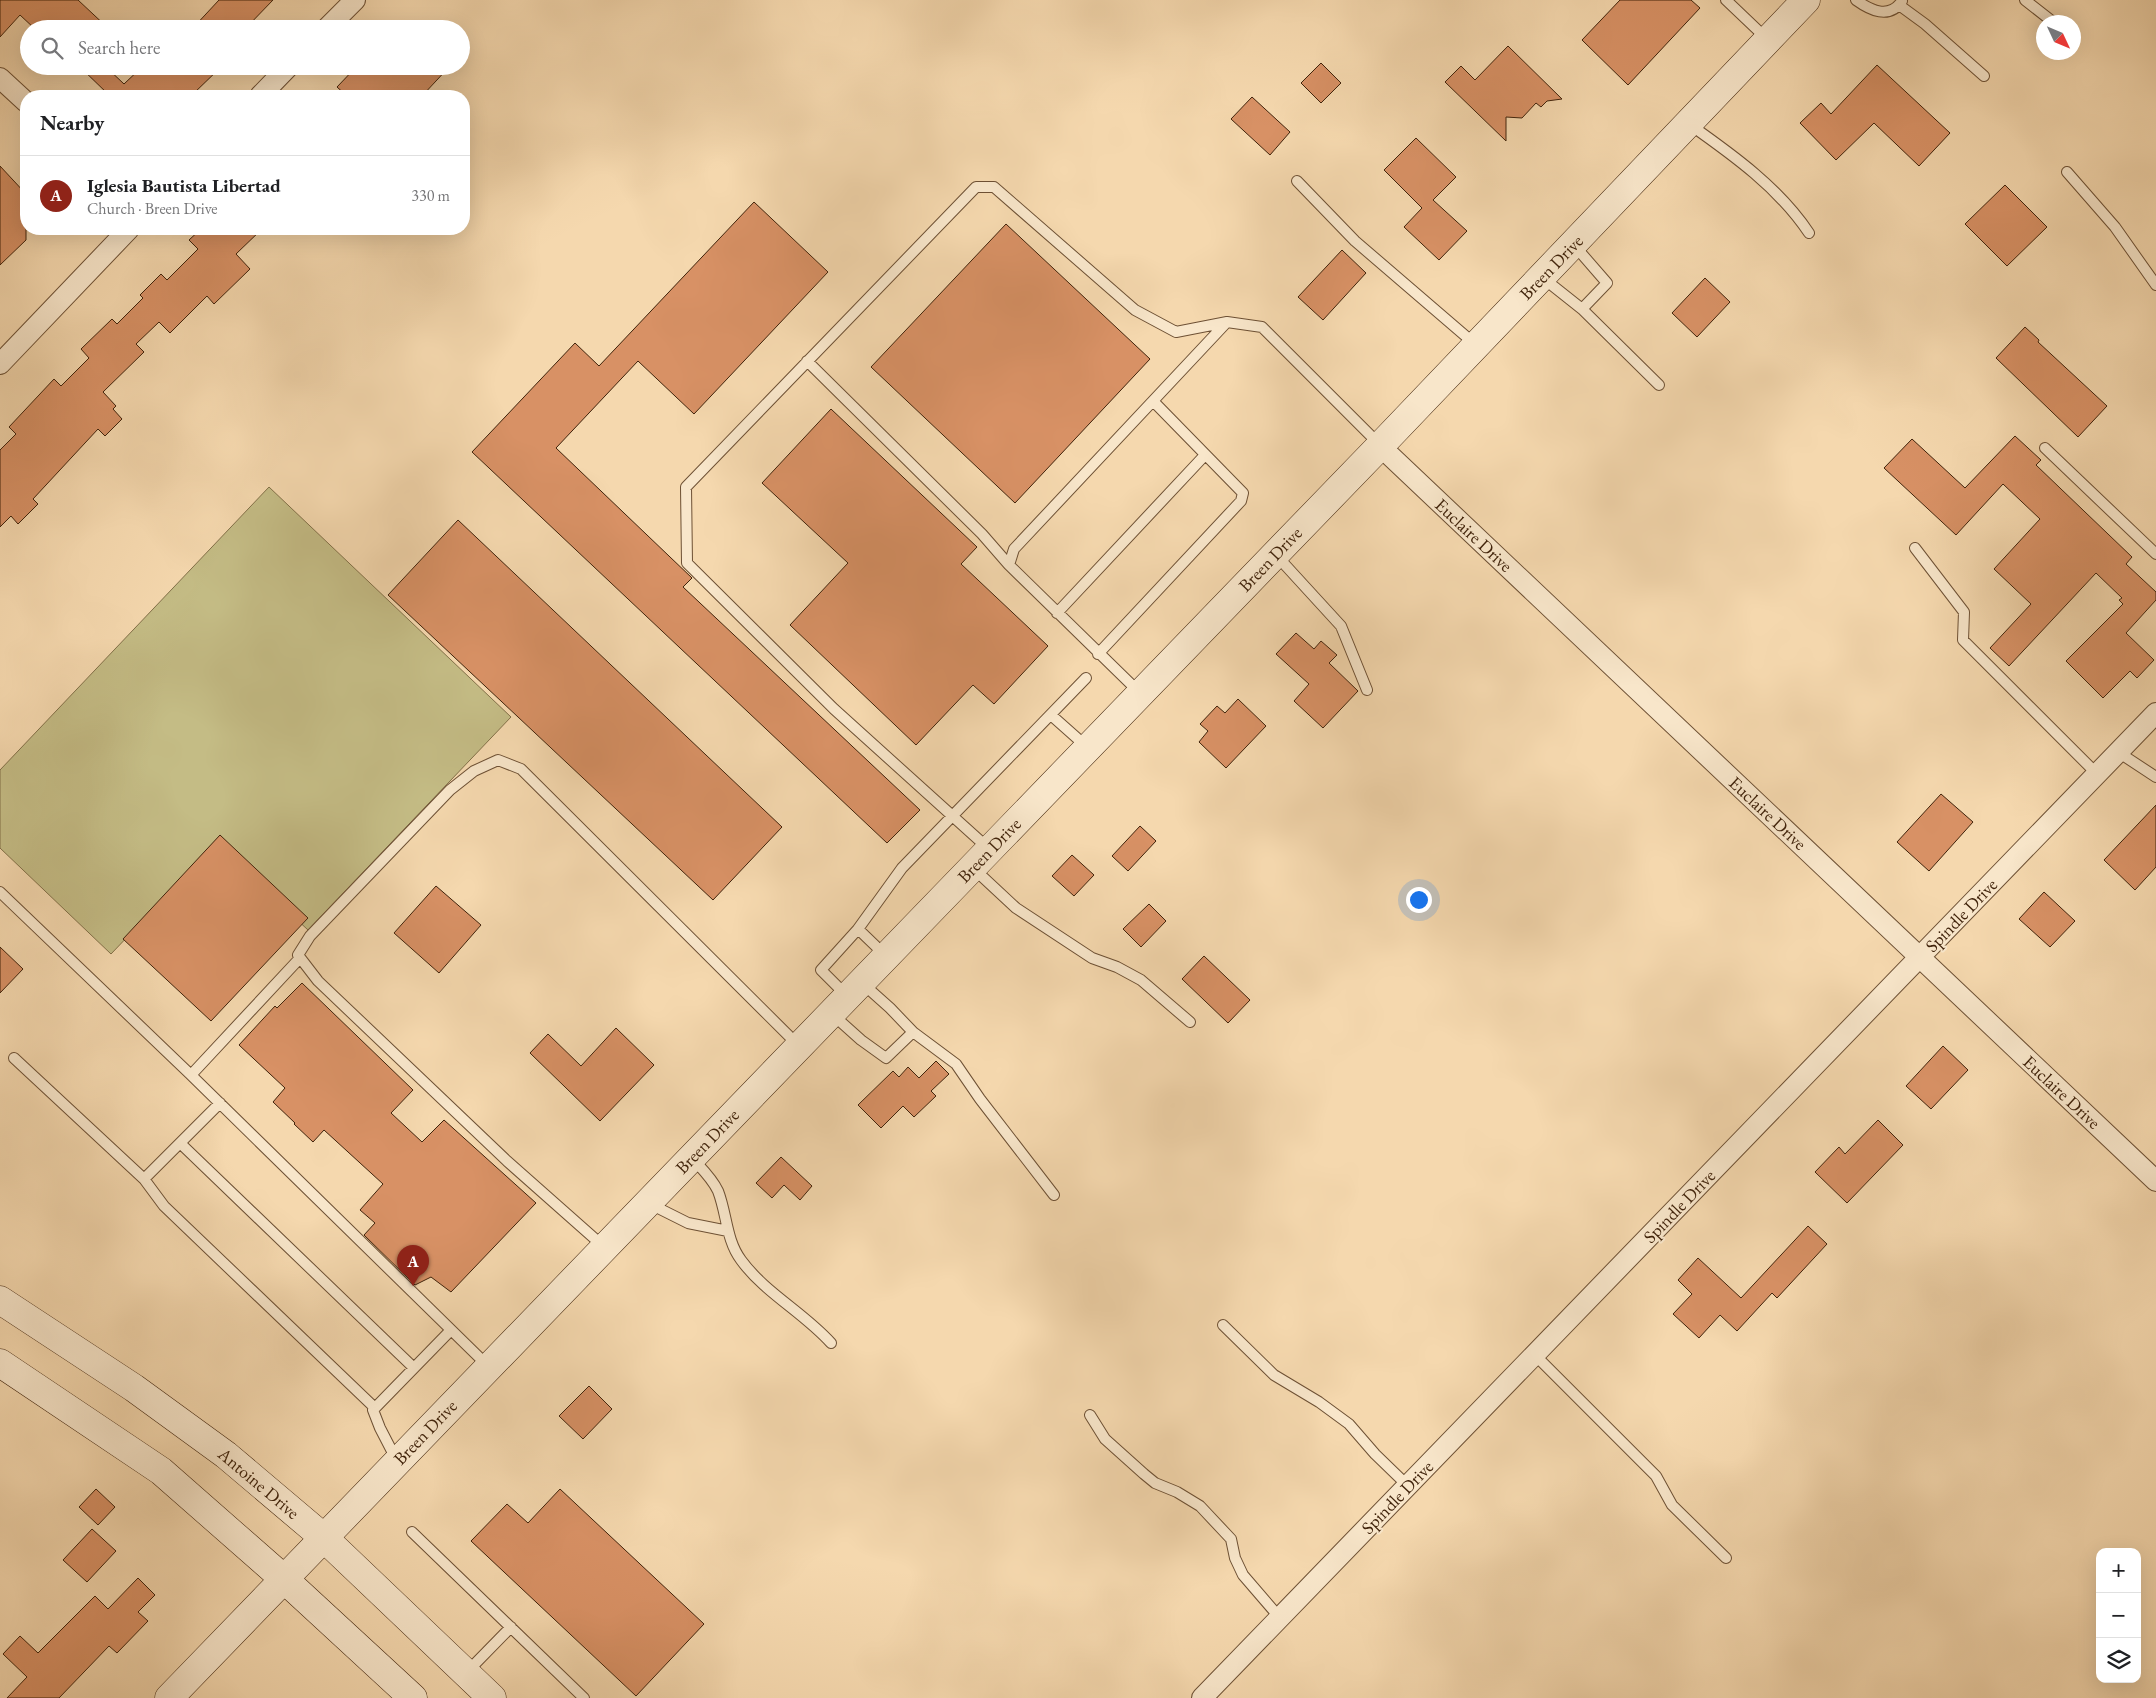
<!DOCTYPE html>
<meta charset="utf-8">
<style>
body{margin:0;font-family:"EB Garamond",serif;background:#f6f6f6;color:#202124}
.controls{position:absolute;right:15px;bottom:15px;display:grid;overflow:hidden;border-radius:10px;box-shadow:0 5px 20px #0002}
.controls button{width:45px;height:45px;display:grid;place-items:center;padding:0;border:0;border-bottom:1px solid #e0e0e0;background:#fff;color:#202124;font:25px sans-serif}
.compass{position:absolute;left:2036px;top:15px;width:45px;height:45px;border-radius:50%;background:#fff;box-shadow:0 5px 20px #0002;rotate:134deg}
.you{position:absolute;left:1418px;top:899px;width:18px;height:18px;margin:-12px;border:4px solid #fff;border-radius:50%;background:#1a73e8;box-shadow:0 0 0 8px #1a73e833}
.badge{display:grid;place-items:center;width:32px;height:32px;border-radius:50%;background:#8f2418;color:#fff;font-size:16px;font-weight:700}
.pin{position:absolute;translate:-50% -41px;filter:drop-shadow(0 1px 2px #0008)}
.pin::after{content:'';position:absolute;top:26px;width:18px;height:15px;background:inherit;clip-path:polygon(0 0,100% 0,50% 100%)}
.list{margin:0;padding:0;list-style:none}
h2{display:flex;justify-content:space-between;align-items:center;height:65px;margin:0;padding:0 20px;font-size:21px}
h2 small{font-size:16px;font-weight:400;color:#757577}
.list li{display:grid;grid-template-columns:32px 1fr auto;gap:15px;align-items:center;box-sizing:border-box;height:80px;padding:0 20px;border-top:1px solid #e0e0e0}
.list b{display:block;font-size:19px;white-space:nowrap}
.list p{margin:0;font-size:16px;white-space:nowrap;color:#757577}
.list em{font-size:16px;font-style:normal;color:#757577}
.icon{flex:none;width:28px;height:28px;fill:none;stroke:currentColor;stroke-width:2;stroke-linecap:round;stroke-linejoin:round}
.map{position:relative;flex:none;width:2156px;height:1698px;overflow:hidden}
.search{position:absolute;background:#fff;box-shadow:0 5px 20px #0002;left:20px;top:20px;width:450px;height:55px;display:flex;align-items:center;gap:12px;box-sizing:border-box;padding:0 18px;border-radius:28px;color:#757577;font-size:19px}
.panel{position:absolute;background:#fff;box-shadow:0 5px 20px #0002;left:20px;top:90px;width:450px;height:145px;border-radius:20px}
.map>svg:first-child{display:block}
.green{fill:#c4bc85;stroke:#827048}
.building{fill:#d89165;stroke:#40230b}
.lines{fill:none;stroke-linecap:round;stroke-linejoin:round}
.lane-casing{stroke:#6d5034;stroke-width:12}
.street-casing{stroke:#6d5034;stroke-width:22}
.secondary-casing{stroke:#40230b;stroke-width:29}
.lane{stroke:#f8e6ca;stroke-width:10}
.street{stroke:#f8e6ca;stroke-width:20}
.secondary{stroke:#f8e6ca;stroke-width:28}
.labels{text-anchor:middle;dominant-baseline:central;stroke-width:4;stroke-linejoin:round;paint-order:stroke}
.street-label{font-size:18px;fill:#40230b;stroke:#f8e6ca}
</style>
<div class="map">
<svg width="2156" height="1698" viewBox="0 0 2156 1698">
<rect width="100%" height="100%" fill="#f5d8ae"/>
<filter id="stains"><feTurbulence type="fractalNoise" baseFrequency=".004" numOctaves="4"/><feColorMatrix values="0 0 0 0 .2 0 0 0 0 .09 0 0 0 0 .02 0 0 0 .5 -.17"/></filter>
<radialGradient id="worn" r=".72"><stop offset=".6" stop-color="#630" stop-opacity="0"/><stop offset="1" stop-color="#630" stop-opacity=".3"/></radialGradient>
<path class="green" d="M269,487l242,230 -203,213 -92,-86 -105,110 -111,-106v-78z"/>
<path class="building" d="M0,0h78l31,29h-74l-15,-14 -20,22z
M219,0h54l-28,29h-53z
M1620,0h71l9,8 -72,77 -46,-45z
M1508,46l54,53 -15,2 -6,6 -5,-4 -14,15 -16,-1v24l-61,-59 16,-16 14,14z
M1321,63l20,20 -20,20 -20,-20z
M1877,65l73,68 -31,33 -45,-43 -38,37 -36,-37 21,-20 10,11z
M79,66h26l19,18 19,-18h79l-31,30h-81z
M357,66h93l-28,30h-75l-10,-9z
M1252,97l38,35 -20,23 -39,-36z
M1416,138l40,39 -23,23 34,31 -28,29 -35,-33 18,-19 -38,-38z
M0,166l26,28v46l-26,25z
M2005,185l42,42 -40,39 -42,-42z
M754,202l74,70 -134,142 -56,-53 -82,87 136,130 -9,9 237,223 -33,33 -415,-391 103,-109 24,23z
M1006,224l144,135 -135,144 -144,-136z
M201,229h61l-26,25 14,15 -36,35 -7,-8 -37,37 -11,-11 -23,22 8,8 -41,40 13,14 -3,3 9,10 -17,17 -7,-7 -65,70 5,5 -20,20 -7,-8 -11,11v-77l16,-16 -7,-7 45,-48 7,7 28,-28 -8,-9 31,-30 5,5 26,-26 -3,-3 21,-21 6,6 31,-31 -9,-9z
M1342,250l24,23 -43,47 -25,-23z
M1705,278l25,24 -33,35 -25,-24z
M2025,327l14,13 -1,2 69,64 -29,31 -82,-79z
M831,409l146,138 -16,17 87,82 -54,58 -21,-19 -57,60 -126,-120 58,-62 -86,-80z
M2015,436l26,24 -5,5 96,92 -6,7 30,28v8l-30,33 28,27 -17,18 -7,-7 -27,27 -37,-37 57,-57 -4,-4 3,-2 -26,-25 -87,93 -19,-18 41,-44 -37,-35 46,-50 -37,-35 -47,51 -72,-67 28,-29 53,49z
M458,520l324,307 -69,73 -325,-305z
M1296,633l18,16 7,-8 16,14 -8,8 29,28 -35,37 -29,-27 15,-17 -33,-30z
M1238,699l28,27 -40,42 -27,-26 9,-11 -8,-7 17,-18 8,7z
M1941,794l32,28 -44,49 -32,-29z
M2156,805v62l-21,23 -31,-30z
M1140,826l16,15 -28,30 -16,-15z
M220,835l88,83 -97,103 -88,-82z
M1072,855l22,20 -20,21 -22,-20z
M436,886l45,39 -42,48 -45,-40z
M2044,892l31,29 -25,26 -31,-28z
M1149,904l17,17 -25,26 -18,-18z
M0,947l23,22 -23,24z
M1204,956l46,44 -22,23 -46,-44z
M302,983l111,107 -22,23 31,29 22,-22 92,83 -85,89 -20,-15 -16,8 -51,-50 11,-12 -15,-13 23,-26 -59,-54 -11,12 -19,-18 1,-1 -22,-21 12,-14 -46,-43 36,-39 2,2z
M616,1028l38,37 -54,56 -70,-68 18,-19 33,32z
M1943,1046l25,24 -37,39 -25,-23z
M936,1061l13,13 -18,17 5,5 -22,21 -11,-11 -22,22 -23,-23 35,-34 6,6 9,-10 11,11z
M1878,1120l25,25 -56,58 -32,-31 24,-25 6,7z
M781,1157l31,29 -12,14 -16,-15 -12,13 -16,-15z
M1808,1226l19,18 -50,54 -5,-5 -35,38 -17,-16 -21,23 -26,-24 19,-20 -14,-14 20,-22 43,40z
M589,1386l23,23 -29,30 -24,-23z
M96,1489l19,18 -17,18 -19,-18z
M560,1489l144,135 -68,72 -165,-155 36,-37 21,19z
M92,1529l24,22 -29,31 -24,-22z
M138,1578l17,17 -17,17 10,9 -31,32 -8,-7 -50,52h-52l20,-21 -24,-23 17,-18 18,17 57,-57 13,13z"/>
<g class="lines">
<defs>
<path id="lane" d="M1726,0l41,39
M1856,0c14,10 33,20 46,1
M2025,0l28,22
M1899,5l26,19 59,52
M1689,124c44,31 90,64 120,109
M2067,172l48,55 41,58
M1297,181l58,60 121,104
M1543,278l39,31 25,-26 -33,-38
M1582,309l77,76
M807,361l175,173 27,31
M2045,448l111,106
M1915,548l49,64 -1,28 134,134
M1276,555l65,71 26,64
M1057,613l148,-158
M1098,654l143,-153 2,-8 -90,-92
M1140,693l-131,-128 5,-16 213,-227
M1051,715l36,32
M2118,752l38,25
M989,849l-155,-140 -147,-146 -1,-76 290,-300h18l141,123 41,22 51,-10 35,5 118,118
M973,868l43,40 76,50 25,9 24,13 49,42
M0,892l191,183 109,-117
M858,929l28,27
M847,996l-26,-26 37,-41 44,-61 184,-190
M832,1014l29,26 25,18 27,-26 -23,-24 -28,-25
M913,1032l43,32 24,35 74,96
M14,1058l130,121 20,27 211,202
M191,1075l297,291
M180,1143l234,225
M692,1158c9,10 20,20 26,33 9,23 8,49 23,69 24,33 62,52 90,83
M144,1179l76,-76
M648,1203l40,20 40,8
M603,1246l-96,-85 -189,-180 -20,-26 12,-19 140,-146 24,-19 24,-11 23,9 277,276
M1223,1325l51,50 45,27 30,22 26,30 33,32
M1535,1355l121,121 16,29 54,53
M1090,1415l15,24 39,35 11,9 22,9 23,14 31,33 4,19 8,17 37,43
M396,1459l-16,-31 -7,-18 78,-80
M412,1532l172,166
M466,1673l45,-46"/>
<path id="street" d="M326,29l29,-29
M0,78l26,24
M260,96l29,-30
M0,364l129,-135
M1380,446l776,735
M1202,1698l954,-985"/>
<path id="secondary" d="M0,1300l134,88 92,67 97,82 169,161
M0,1363l161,108 123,108 129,119
M169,1698l1211,-1252 426,-446"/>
</defs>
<use href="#lane" class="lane-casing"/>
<use href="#street" class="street-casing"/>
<use href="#secondary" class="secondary-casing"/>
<use href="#lane" class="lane"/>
<use href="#street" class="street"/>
<use href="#secondary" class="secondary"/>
</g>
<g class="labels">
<g class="street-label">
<text transform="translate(1551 267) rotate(-46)">Breen Drive</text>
<text transform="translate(1474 535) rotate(43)">Euclaire Drive</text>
<text transform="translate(1270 559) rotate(-46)">Breen Drive</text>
<text transform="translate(1768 813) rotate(43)">Euclaire Drive</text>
<text transform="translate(989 850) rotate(-46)">Breen Drive</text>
<text transform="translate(1961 915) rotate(-46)">Spindle Drive</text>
<text transform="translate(2062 1092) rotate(43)">Euclaire Drive</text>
<text transform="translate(707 1141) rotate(-46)">Breen Drive</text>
<text transform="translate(1679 1206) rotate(-46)">Spindle Drive</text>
<text transform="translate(425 1432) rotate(-46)">Breen Drive</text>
<text transform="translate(259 1483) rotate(40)">Antoine Drive</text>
<text transform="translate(1397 1497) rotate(-46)">Spindle Drive</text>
</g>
</g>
<rect width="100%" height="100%" filter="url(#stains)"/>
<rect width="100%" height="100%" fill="url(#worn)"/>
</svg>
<div class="controls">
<button>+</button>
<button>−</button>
<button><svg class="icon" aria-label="layers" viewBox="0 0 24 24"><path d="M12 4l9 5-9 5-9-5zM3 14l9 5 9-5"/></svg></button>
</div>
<svg class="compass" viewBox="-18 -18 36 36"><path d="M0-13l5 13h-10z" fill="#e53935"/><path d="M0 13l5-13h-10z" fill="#757577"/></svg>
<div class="you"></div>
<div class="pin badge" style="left:413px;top:1286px">A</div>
<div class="search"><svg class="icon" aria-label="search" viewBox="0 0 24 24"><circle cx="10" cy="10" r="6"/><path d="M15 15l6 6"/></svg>Search here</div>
<section class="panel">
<h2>Nearby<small></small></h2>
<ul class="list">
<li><span class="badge">A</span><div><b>Iglesia Bautista Libertad</b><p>Church · Breen Drive</p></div><em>330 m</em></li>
</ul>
</section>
</div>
